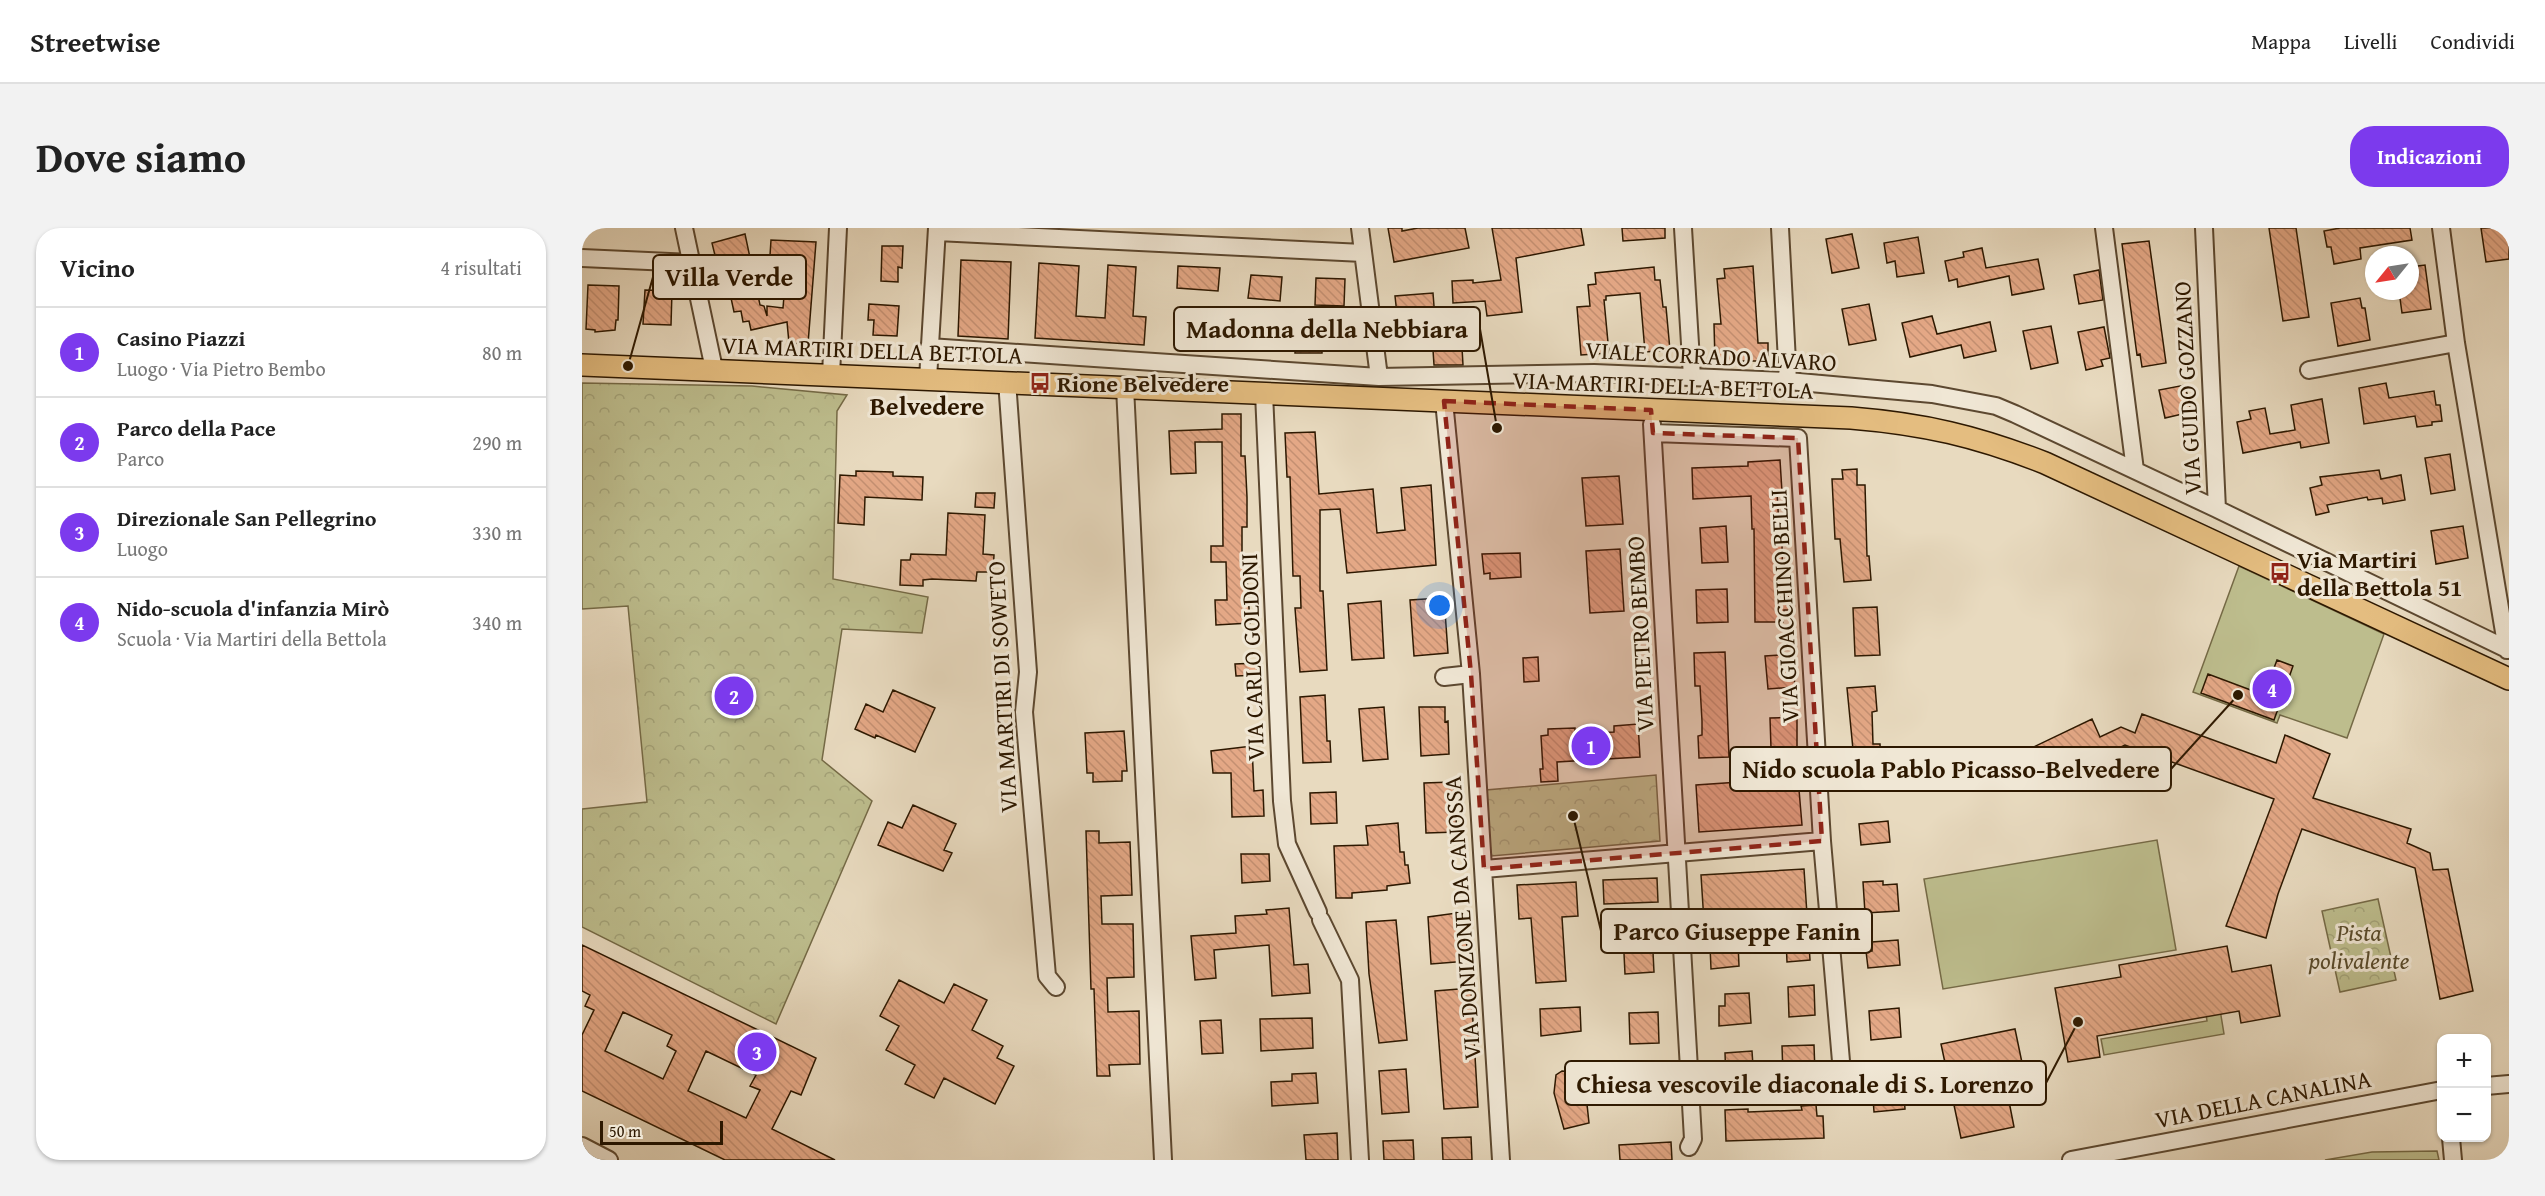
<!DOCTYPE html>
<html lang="it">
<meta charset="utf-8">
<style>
body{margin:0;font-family:"Gentium Book Plus",serif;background:#f2f2f2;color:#222}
.controls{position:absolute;right:18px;bottom:18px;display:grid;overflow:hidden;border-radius:12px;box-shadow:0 2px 4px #0004}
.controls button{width:54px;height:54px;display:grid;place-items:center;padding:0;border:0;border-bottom:2px solid #e0e0e0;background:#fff;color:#222;font:30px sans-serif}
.compass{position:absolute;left:1783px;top:18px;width:54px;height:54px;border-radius:50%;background:#fff;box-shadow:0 2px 4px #0004;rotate:240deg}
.scale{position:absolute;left:18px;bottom:15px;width:123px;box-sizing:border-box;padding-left:6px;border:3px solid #2d1800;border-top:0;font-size:16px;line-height:21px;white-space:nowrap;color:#2d1800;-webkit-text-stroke:4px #f0e7d5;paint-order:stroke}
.you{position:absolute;left:858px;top:378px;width:21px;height:21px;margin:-15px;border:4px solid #fff;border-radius:50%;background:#1a73e8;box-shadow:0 0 0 9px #1a73e833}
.badge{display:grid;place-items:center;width:39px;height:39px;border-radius:50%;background:#7c3aed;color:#fff;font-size:20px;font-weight:700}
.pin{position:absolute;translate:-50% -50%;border:3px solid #fff;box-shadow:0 2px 6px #0006}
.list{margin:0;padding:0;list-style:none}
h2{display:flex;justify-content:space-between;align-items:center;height:78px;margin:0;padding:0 24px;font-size:26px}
h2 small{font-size:20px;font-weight:400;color:#767676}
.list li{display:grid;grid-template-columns:39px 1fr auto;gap:18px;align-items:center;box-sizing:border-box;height:90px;padding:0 24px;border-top:2px solid #e0e0e0}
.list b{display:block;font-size:22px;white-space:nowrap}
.list p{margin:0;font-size:20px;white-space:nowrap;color:#767676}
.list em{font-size:20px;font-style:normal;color:#767676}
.map{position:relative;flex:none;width:1927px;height:932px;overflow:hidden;border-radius:24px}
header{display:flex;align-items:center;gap:36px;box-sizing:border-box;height:84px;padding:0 30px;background:#fff;border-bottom:2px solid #e0e0e0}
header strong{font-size:28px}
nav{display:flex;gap:33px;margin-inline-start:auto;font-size:21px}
.intro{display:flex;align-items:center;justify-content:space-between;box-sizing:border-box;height:144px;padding:0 36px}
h1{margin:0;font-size:42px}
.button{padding:15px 27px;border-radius:24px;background:#7c3aed;color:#fff;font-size:21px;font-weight:700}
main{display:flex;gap:36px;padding:0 36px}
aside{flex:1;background:#fff;border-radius:24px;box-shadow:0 2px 4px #0004}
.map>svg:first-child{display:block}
.grass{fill:#bdbd8d;stroke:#756a46;stroke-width:1.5}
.park{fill:url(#park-crowns);stroke:#756a46;stroke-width:1.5}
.building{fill:url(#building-back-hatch);stroke:#2d1800;stroke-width:1.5;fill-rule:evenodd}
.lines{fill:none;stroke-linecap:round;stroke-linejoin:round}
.minor-casing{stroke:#5c4830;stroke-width:20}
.major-casing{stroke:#2d1800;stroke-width:24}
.minor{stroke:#f0e7d5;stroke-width:16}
.major{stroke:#e4bd80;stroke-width:21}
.marked{fill:#8f2418;fill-opacity:0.2;stroke:#8f2418;stroke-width:4.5;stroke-dasharray:12 8;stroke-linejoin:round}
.labels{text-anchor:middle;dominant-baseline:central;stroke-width:6;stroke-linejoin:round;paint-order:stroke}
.street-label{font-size:24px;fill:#2d1800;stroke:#f0e7d5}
.poi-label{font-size:24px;font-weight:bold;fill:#2d1800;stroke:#f0e7d5;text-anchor:start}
.park-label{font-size:24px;font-style:italic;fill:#584a2a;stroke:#f0e7d5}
.neighbourhood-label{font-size:26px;font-weight:bold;fill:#2d1800;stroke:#f0e7d5}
.leader{fill:none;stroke:#2d1800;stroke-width:2}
.callout-dot{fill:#2d1800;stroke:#f0e7d5;stroke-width:2}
.callout{fill:#f0e7d5;stroke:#2d1800;stroke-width:2}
.callout-label{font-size:26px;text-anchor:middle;font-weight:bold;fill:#2d1800}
</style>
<header>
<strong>Streetwise</strong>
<nav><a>Mappa</a><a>Livelli</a><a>Condividi</a></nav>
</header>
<div class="intro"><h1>Dove siamo</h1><a class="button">Indicazioni</a></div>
<main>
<aside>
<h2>Vicino<small>4 risultati</small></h2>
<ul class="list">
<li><span class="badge">1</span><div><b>Casino Piazzi</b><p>Luogo · Via Pietro Bembo</p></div><em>80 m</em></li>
<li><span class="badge">2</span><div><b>Parco della Pace</b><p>Parco</p></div><em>290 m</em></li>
<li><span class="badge">3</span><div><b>Direzionale San Pellegrino</b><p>Luogo</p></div><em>330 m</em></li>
<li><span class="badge">4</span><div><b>Nido-scuola d'infanzia Mirò</b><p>Scuola · Via Martiri della Bettola</p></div><em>340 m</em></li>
</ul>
</aside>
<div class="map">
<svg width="1927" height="932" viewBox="0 0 1927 932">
<defs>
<pattern id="park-crowns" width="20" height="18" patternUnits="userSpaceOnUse" patternTransform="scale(1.5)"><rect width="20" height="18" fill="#bdbd8d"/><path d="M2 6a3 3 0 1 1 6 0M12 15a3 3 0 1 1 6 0" fill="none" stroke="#a3a278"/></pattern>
<pattern id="building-back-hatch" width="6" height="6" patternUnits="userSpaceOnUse" patternTransform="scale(1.5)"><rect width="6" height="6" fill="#e4a886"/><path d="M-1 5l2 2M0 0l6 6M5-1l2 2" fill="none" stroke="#c49072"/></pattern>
</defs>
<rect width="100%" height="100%" fill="#e8dabf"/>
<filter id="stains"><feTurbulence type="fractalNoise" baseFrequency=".00333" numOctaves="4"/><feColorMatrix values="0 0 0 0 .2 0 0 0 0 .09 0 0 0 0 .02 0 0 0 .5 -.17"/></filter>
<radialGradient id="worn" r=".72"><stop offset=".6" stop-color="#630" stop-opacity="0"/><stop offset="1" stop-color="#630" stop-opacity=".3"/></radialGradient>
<path class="grass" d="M1657,338l145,68 -37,104 -67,-23 -3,8 -84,-31z
M1575,612l19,110 -233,39 -19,-110z
M1634,757l8,49 -120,21 -3,-16 106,-18 -5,-34z
M1855,923l2,9h-114l47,-8z"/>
<path class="park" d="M0,155l170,3 95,9 -10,16 -4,168 95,18 -6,36 -80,-4 -20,131 50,41 -96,223 -194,-97v-118l65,-7 -19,-196 -46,3z
M1074,547l4,66 -169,15 -5,-66z
M1796,671l18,81 -56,12 -18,-81z"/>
<path class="building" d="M806,0h14v3l16,-3h47l4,20 -75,14z
M910,0h89l3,17 -68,13 6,54 -35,4 -2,-15 -32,2 -1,-22 21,-1v3l28,-3z
M1040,0h43v10l-42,3z
M1687,0h27l13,89 -26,4z
M1758,0h70l2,12 -52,8 1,11 -27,5 -3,-17h-4l-3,-16z
M1899,0h28v31l-23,3z
M163,6l15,71 4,1 3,10v-10l16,2 3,-36 -17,-1 2,-31 45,2 -8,102 -19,-1 -2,-21 -36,8 -2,-9 -6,1 -2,-11 -7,1 -9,-42 -6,2 -7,-29z
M1270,6l7,34 -27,5 -6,-34z
M1336,9l6,36 -27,4 -2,-16 -8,2 -3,-20z
M1567,13l17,122 -24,4 -2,-13 -3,1 -15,-111z
M300,18h21l-1,22 -4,-1v15l-17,-1z
M1400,20l4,20 52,-9 6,30 -32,6 -3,-19 -51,11 -1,-8 -8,2 -4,-20 19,-4 -1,-5z
M379,32l50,2 -3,77 -50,-3z
M457,35l40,3 -3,50 29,2 3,-53 28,2 -3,49 13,1 -2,28 -109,-7z
M1843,37l6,44 -29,4 -3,-22h11v-24z
M596,38l42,2 -2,23 -41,-3z
M1171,38l5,77h10v18h-53l-1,-37h7l-4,-45 8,-1 -1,-9z
M1072,39l1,13h5l3,27h3l4,43 -25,2 -5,-59 -34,3v4h-2l5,53 -28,2 -4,-48 13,-1 -2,-21 8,-1 -1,-11z
M1517,42l4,30 -24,4 -5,-29z
M669,47l31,2 -2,24 -32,-3z
M734,50l29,1 -1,27 -29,-1z
M6,57l31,1 -1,34h-2l-1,10 -20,2v-2l-9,-1z
M63,62l27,1 -1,34 -28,-1z
M851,65l3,39 25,-2 2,35h-29l-1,-15 -32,1 -6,-55z
M1778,70l2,10h3l5,32 -32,6 -7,-43z
M287,76l30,2 -2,30 -24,-1 1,-15h-6z
M1287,76l7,36 -27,5 -7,-36z
M1350,88l5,18 53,-12 6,29 -32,7 -3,-13 -51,12 -8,-34z
M714,96h27l-1,29h-27z
M1469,98l7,37 -27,6 -8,-38z
M1522,99l6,31 -9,2 2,6 -17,4 -8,-38z
M1804,155l3,15 45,-7 2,14h4l2,16 -10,1v3l-15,2 -2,-11 -51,8 -5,-36z
M1603,157l6,27 -26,6 -6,-28z
M1740,171l7,44 -28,5 -1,-6 -57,11 -6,-31 14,-3 -2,-8 16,-3 5,26 25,-4 -4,-25z
M640,186h19v42h4l2,41v30h-5v28h10l-1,23h-4l3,45 -34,2 -1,-25h12l-1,-38h-15v-16h12l-1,-104h-27l1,31 -25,1 -2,-43 53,-2z
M733,204l4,62 54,-5 4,44 28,-3 -4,-42 30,-3 5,80 -89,8 -7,-64 -20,1v81h3l4,79 -27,2 -5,-64h6l-1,-32h-7l-3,-99h-3l-2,-44z
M1868,226l5,36 -24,4 -6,-36z
M1198,232l2,32h-5l2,34h7v19h-4l1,49h6v16h-5l-1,12h-28l-1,-93h-2l-1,-33 -58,3 -1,-31 56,-2v-4z
M1275,241v16h8l2,71h2l2,24 -27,2 -4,-43h-5l-3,-60h11l-1,-9z
M1797,242l2,9 20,-4 4,25 -22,4 -1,-6 -14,2 -1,-3 -40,8 2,7 -13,3 -6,-27 12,-3 -2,-8z
M274,243l37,1v4l30,1 -1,23 -57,-3 -1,28 -26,-2 2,-48 16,1z
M1037,248l4,48 -37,2 -4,-48z
M394,265h19l-1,15 -19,-1z
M366,285l37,2 -2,39 11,1 -1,17h-16l-1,9 -44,-2 -9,1v6l-23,-1 1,-25h9l1,-6 35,1z
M1144,298l2,36 -26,1 -2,-35z
M1881,298l5,32 -32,6 -5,-33z
M1038,321l4,62 -34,2 -4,-62z
M938,325l1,24 -31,2v-6l-6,1 -2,-20z
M1145,361l1,33 -31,1 -1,-33z
M859,370l1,13h3l3,42 -34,3 -4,-56z
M799,373l3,57 -32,2 -4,-56z
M1295,379l3,48 -25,1 -2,-48z
M1143,424l4,105 -30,1 -1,-22 4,-1v-14l-2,-35h-5l-1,-33z
M1210,426l3,33 -27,2 -3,-33z
M956,429l1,24 -15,1 -1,-24z
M1695,432l16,6 -19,54 -73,-27 7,-19 56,21z
M675,435l1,12 -22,1 -1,-12z
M1293,458l2,25 -5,1 1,32h7l1,25 -26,1 -8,-82z
M311,462l42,18 -20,44 -39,-17 -1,3 -20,-9 11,-25 17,8z
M743,467l2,46h3l1,21 -28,1 -3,-66z
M802,479l4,52 -25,2 -4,-52z
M837,479h26v15l3,-1 1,33 -28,2z
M1560,486l134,49 9,-28 45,19 -17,44 98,31 -4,14 23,10 3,17 15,-1 25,122 -33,8 -25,-131 -113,-39 -24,65 -12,44 -40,-12 48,-127 -149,-54 -90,43 -16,-34 73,-35 8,18 21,-10 14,6z
M1215,489v31h-26l-1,-30z
M1056,496l2,33 -83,5 1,19 -17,1 -1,-13h3l-2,-33 7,-1v-6l27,-1v6l39,-2v-6z
M542,503l3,40h-5v10l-29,1v-9h-6l-2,-40z
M670,518l2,45 9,-1 1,26 -32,1 -1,-44h-18l-2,-22z
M1216,550l4,47 -103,7 -3,-47z
M871,554l4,50 -31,1 -2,-50z
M754,564l1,31 -26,1 -1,-31z
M331,577l43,19 -12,26 8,3 -9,18 -65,-26 10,-23 14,6z
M1306,593l2,21 -29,3 -2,-21z
M816,595l2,29h4l1,13h3l2,18 -23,3v4l-35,3v5h-16l-2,-52 34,-1 -2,-19z
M504,603h13v12l31,-1 2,53 -31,1 1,28h31l1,53 -27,1 1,34 31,-1 1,53 -31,1 1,11h-13l-3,-87h-3z
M659,626h28l1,27 -28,2z
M1222,641l6,91 -23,2 -2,-45 -48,3 2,46 -28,3 -2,-47h-5l-3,-47z
M1075,650l1,24 -54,2 -1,-24z
M1301,653v4l14,-1 2,27 -34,2 -2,-31z
M994,654l2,34 -16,1 4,64 -30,2 -5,-65 -12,1 -2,-34z
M707,680l5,57 14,-1 2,29 -38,3 -3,-51 -55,5 2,28 -21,2 -4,-44 45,-3 -1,-17 32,-2 -1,-4z
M882,684l4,49 -37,3 -3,-47z
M814,692l11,120 -28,3 -10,-69 -3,-52z
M1070,704l2,40 -29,2 -2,-41z
M1316,712l2,25 -32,3 -2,-17h6v-9z
M0,717l234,113 -15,37 -10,-4 -19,38 63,31h-110l-143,-69v-56l12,-25 -9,-4 5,-11 -8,-4zM41,784l49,23 -5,11 9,5 -13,28 -58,-28zM124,823l50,24 -6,11 10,4 -14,28 -58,-27z
M1645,718l5,26 39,-7 9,51 -39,7 -2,-12 -142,25 3,21 -32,5 -13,-74 66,-11 -2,-12z
M317,752l45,23 10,-19 33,16 -15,30 31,16 -6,12 17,8 -19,38 -51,-26 -10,20 -29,-14 10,-19 -29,-15 13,-24 -19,-10z
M1232,757l1,30 -26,2 -1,-30z
M889,760l7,119 -34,2 -9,-118z
M1167,765l2,30 -32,3v-20h6v-12z
M998,779l1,24 -40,5 -1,-27z
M1317,780l2,29 -30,3 -2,-29z
M1076,784l1,31 -29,1 -1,-31z
M730,790l1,30 -52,3 -1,-32z
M639,792l2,33 -21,1 -2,-33z
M1433,801l11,53 -20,4 8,41 -53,11 -20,-94z
M1232,817l1,28 -32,2 -1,-29z
M1170,823l2,30 -28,1 -1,-29z
M824,841l3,43 -27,2 -3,-43z
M1320,841l3,40 -31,3 -3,-41z
M980,843l18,2 -3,22h9l3,28 -25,6 -10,-36 2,-18z
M734,845l2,30 -46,3 -1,-24 21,-1v-7z
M1234,877l1,11h6l1,22 -98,3 -1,-31 23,-1v3l54,-2 -1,-4z
M755,905l1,27h-32l-2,-25z
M889,909l1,23h-29l-1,-22z
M831,912l1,20h-30l-1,-19z
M1089,914l1,18h-52l-1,-15z"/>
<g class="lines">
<defs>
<path id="minor" d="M102,0l30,141
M778,0l19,149
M1101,0l9,149
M1198,0l8,153
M1522,0l31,242
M1622,0l13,281 292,141
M1859,0l15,115 51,307
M355,4l426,21
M0,30l110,5
M347,119l450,30 215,-4 194,8 144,13 64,12 19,8 202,95
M1727,142l147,-27
M249,147l7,-147
M346,151l9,-151
M425,153l21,291 -4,40 23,264 9,11
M543,159l38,773
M682,165l18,408 5,43 31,68
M862,173l27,273 30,486
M1070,196l41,715 -4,8
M1071,205l145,5 24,403 22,255
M862,449l27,-3
M902,641l338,-28
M739,692l29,60 10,180
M1904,858l23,-2
M1869,910l2,22
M0,918l27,14
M1489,932l371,-70"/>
<path id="major" d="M0,137l1269,53c73,6 125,18 194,45l464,216"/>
</defs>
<use href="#minor" class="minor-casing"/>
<use href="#major" class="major-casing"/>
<use href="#minor" class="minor"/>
<use href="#major" class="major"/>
</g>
<path class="marked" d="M862,173l207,9 2,23 145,5 24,403 -338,28 -13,-195z"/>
<defs>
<symbol id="bus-bare" viewBox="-9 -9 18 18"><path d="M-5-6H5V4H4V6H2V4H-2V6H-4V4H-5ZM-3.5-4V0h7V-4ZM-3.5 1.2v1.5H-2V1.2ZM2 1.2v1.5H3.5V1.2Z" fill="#8f2418" stroke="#f0e7d5" stroke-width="2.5" paint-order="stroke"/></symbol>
</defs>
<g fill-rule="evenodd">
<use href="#bus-bare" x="443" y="140" width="30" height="30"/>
<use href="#bus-bare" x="1683" y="330" width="30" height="30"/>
</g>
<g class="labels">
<g class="street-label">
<text transform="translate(290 122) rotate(2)">VIA MARTIRI DELLA BETTOLA</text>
<text transform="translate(1129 128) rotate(3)">VIALE CORRADO ALVARO</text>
<text transform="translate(1081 157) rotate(2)">VIA MARTIRI DELLA BETTOLA</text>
<text transform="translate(1605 160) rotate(-93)">VIA GUIDO GOZZANO</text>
<text transform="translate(1202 378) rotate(-93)">VIA GIOACCHINO BELLI</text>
<text transform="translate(1058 406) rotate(-93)">VIA PIETRO BEMBO</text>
<text transform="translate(670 429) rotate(-92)">VIA CARLO GOLDONI</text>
<text transform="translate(420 459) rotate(-93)">VIA MARTIRI DI SOWETO</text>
<text transform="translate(880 690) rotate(-94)">VIA DONIZONE DA CANOSSA</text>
<text transform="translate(1681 871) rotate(-11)">VIA DELLA CANALINA</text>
</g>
<g class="poi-label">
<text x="475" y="155">Rione Belvedere</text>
<text x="1715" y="331">Via Martiri<tspan x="1715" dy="28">della Bettola 51</tspan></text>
</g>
<g class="park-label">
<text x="1777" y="704">Pista<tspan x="1777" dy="28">polivalente</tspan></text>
</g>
<g class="neighbourhood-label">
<text x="345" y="177">Belvedere</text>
</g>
</g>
<path class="leader" d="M46 138L71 49M915 200L898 101M1656 467L1589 541M991 588L1019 703M1496 794L1464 855"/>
<g class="callout-dot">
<circle cx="46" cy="138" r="6"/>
<circle cx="915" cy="200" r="6"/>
<circle cx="1656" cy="467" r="6"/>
<circle cx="991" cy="588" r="6"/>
<circle cx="1496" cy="794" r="6"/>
</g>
<g class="callout">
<rect x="71" y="27" width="153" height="44" rx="6"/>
<rect x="592" y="79" width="306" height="44" rx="6"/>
<rect x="1148" y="519" width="441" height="44" rx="6"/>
<rect x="1019" y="681" width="271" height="44" rx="6"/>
<rect x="983" y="833" width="481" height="44" rx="6"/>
</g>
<g class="callout-label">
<text x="147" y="58">Villa Verde</text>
<text x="745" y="110">Madonna della Nebbiara</text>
<text x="1369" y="550">Nido scuola Pablo Picasso-Belvedere</text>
<text x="1155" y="712">Parco Giuseppe Fanin</text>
<text x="1223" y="865">Chiesa vescovile diaconale di S. Lorenzo</text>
</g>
<rect width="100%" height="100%" filter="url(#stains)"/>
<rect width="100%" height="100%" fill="url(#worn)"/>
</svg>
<div class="controls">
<button>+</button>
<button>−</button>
</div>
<svg class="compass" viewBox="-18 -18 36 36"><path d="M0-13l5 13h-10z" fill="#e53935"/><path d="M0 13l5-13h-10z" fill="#767676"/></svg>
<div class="scale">50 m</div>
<div class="you"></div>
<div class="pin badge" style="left:1009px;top:518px">1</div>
<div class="pin badge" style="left:152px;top:468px">2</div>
<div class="pin badge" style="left:175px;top:824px">3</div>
<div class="pin badge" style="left:1690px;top:461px">4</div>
</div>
</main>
